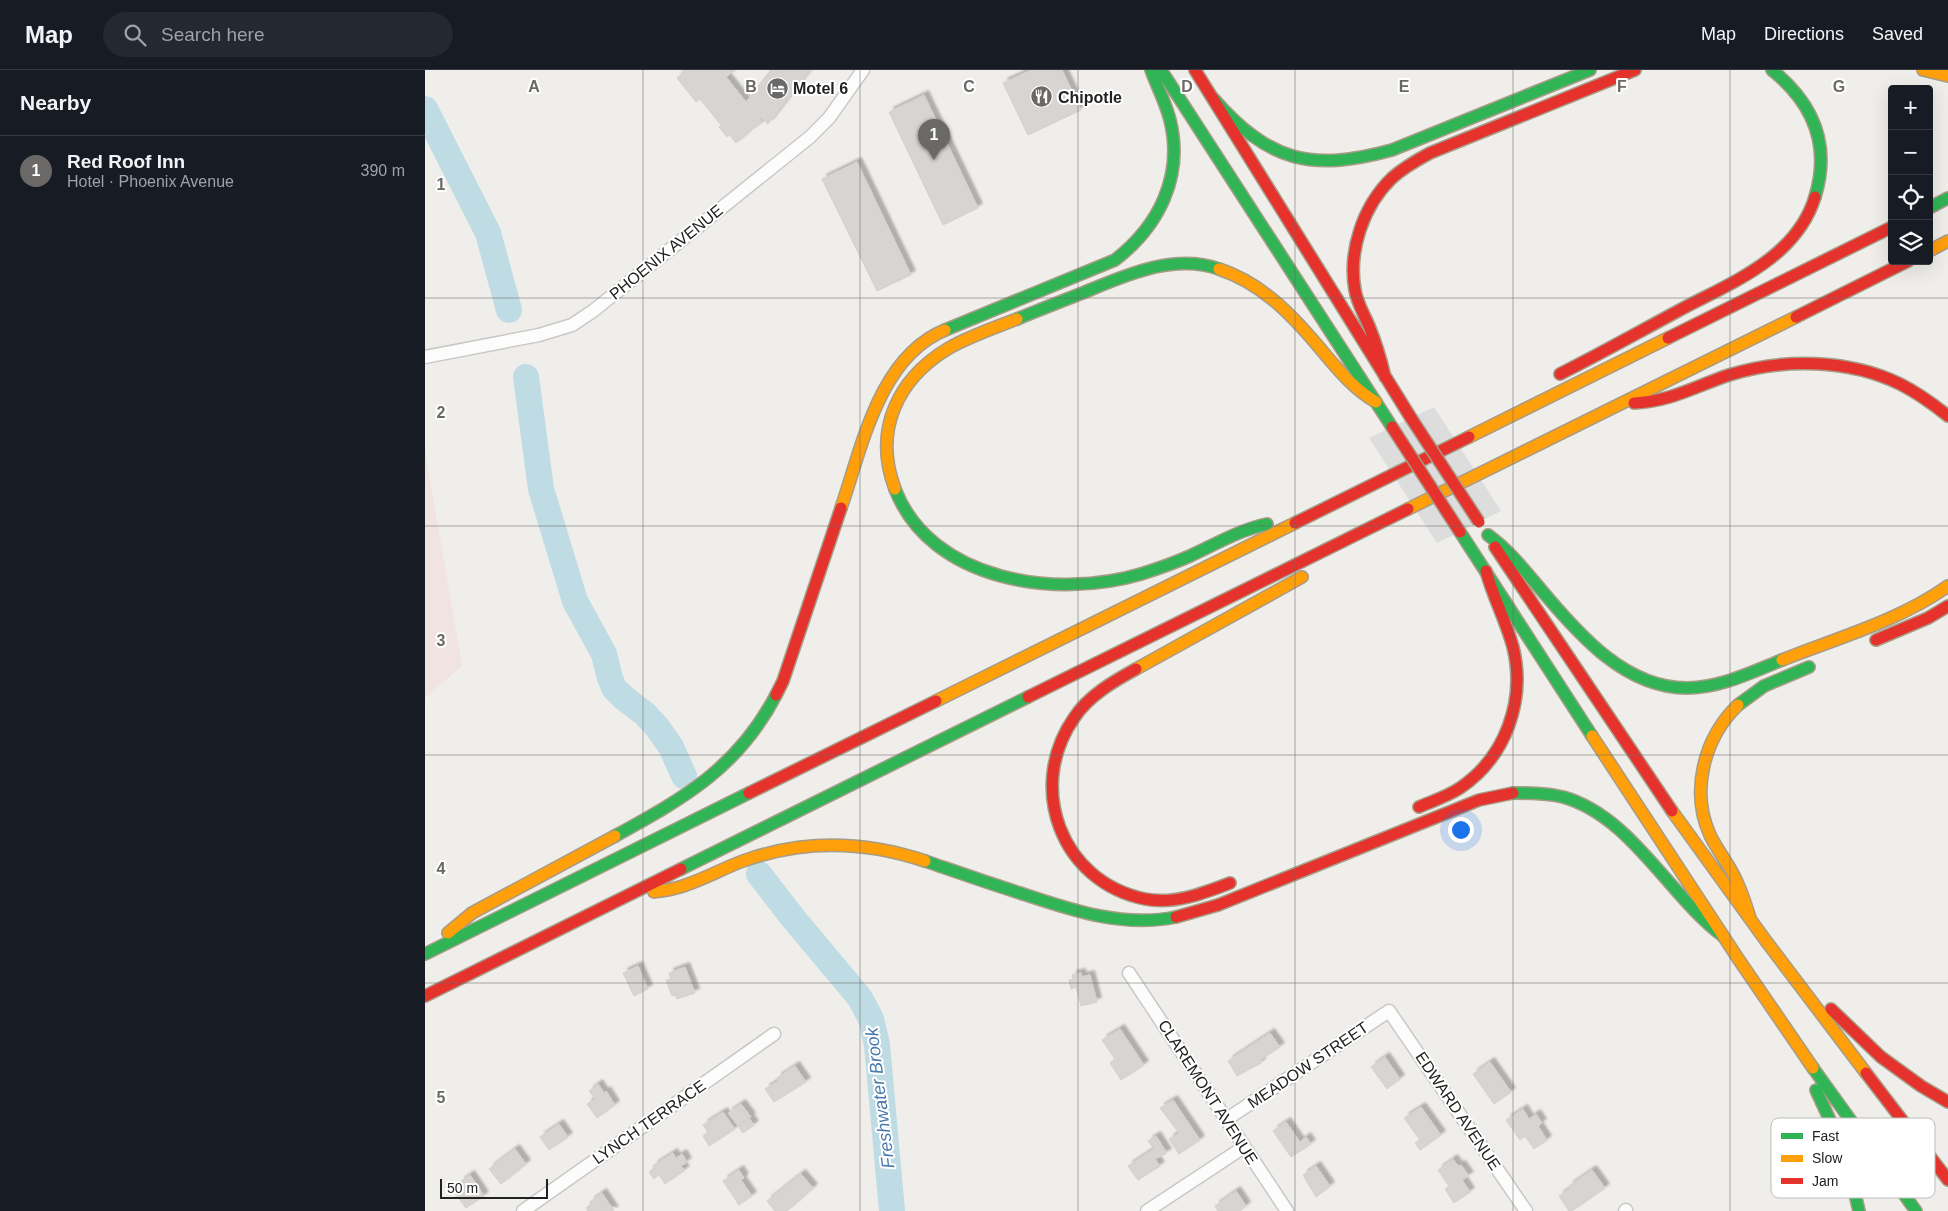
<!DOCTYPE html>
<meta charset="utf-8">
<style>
body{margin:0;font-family:Arial,sans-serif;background:#242831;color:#f1f3f6}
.controls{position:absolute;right:15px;top:15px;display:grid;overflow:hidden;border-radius:5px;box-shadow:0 5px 20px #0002}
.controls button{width:45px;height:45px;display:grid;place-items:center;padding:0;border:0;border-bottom:1px solid #363941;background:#171b24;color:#f1f3f6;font:25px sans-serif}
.scale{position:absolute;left:15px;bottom:12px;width:108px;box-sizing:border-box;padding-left:5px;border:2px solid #222;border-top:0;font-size:14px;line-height:18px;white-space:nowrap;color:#222;-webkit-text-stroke:4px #fff;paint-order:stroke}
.you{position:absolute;left:1035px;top:759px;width:18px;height:18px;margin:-12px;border:4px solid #fff;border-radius:50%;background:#1a73e8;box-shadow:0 0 0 8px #1a73e833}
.badge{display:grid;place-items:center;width:32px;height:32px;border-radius:50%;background:#6a6968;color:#fff;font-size:16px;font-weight:700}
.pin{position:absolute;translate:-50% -41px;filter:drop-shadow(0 1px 2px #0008)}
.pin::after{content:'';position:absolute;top:26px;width:18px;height:15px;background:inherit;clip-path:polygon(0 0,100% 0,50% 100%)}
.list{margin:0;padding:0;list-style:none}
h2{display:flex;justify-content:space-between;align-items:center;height:65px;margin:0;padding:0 20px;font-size:21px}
h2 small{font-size:16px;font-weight:400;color:#9ea1a6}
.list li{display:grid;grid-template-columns:32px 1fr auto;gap:15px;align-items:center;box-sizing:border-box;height:70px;padding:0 20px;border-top:1px solid #363941}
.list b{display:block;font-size:19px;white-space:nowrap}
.list p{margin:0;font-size:16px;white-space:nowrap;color:#9ea1a6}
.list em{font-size:16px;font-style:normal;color:#9ea1a6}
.icon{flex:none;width:28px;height:28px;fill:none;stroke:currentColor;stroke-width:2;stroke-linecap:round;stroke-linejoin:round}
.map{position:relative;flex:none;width:1523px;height:1141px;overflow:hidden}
header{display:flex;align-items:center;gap:30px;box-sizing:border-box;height:70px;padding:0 25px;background:#171b24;border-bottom:1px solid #363941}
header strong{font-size:24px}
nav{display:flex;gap:28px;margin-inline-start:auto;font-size:18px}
.search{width:350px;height:45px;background:#242831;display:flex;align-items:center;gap:12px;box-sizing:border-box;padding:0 18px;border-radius:28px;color:#9ea1a6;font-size:19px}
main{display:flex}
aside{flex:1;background:#171b24}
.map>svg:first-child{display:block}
.commercial{fill:#f1e3e1}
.pier{fill:#dedddd}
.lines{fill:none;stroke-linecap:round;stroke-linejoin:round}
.river{stroke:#bfdbe3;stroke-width:26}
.building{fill:#d7d4d2;stroke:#d3d0cc;filter:url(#shadow)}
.street-casing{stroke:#c9c8c7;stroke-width:15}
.fast-casing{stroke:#a79c86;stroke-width:14}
.slow-casing{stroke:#a79c86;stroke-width:14}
.jam-casing{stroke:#a79c86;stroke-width:14}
.street{stroke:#fdfcfc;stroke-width:12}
.fast{stroke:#30b455;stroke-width:11}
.slow{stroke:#ff9f0a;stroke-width:11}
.jam{stroke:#e5322d;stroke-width:11}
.jam-bridge-casing{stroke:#a79c86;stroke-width:14;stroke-linecap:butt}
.jam-bridge{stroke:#e5322d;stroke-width:11}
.grid{fill:none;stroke:#6a6968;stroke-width:1;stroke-opacity:0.55}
.labels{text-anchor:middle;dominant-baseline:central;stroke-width:4;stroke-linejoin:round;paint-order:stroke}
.poi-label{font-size:16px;font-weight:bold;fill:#222;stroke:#fff;text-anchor:start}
.street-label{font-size:16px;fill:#222;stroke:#fff}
.water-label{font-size:18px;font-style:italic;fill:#4a7aab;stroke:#fff}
.key{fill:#fff;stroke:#bdbdbd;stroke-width:1}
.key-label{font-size:14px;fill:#222}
.grid-label{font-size:16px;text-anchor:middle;font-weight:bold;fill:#6a6968;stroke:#fff;stroke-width:4;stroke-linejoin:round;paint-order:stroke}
</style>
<header>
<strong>Map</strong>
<div class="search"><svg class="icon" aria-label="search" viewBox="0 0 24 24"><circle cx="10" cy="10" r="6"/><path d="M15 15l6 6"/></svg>Search here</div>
<nav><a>Map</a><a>Directions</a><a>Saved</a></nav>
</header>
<main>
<aside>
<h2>Nearby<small></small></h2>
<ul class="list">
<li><span class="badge">1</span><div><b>Red Roof Inn</b><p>Hotel · Phoenix Avenue</p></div><em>390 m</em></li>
</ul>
</aside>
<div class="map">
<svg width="1523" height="1141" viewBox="0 0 1523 1141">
<defs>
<filter id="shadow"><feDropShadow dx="4.5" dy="-4.5" stdDeviation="1" flood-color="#0004"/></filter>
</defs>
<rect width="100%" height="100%" fill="#f0eeeb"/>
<path class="commercial" d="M0,379l37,217 -37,32z"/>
<path class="pier" d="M1009,337l67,104 -64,32 -68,-105z"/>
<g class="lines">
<path class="river" d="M0,39l63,124 21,77
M101,307l15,112 34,112 29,53 6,24 4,10 10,10 21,16 12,13 14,20 13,29
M334,804l34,44 67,80 11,21 6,26 15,166"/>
</g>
<path class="building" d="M259,0h51l-9,7 20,25 25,-32h39l-42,54 -8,-7 1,6 -6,5h-2l-15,14h-3l-5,-7 -3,2 -8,-10 2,-2 -21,-26 -4,3 -19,-24 8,-7z
M606,0h31l19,40 -53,25 -25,-52z
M499,25l54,113 -35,17 -54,-113z
M432,92l54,113 -34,16 -55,-112z
M213,896l10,23 -14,7 -11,-23z
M260,897l10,26 -18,6 -2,-4 -3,1 -6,-16 5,-1 -2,-6z
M656,903l1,4 8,-2 7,27 -16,4 -5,-19 -5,2 -2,-9 4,-1 -1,-4z
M695,959l24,36 -23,15 -11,-17 5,-4 -13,-19z
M845,963l10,14 -20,13 1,3 -24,13 -9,-15z
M960,987l15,22 -13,10 -16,-22z
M1065,992l21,30 -17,12 -21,-30z
M370,996l11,16 -32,20 -9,-13 13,-8 -1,-3z
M173,1014l6,9 2,-2 9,14 -18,13 -10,-14 8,-5 -6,-8z
M748,1030l27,40 -21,14 -10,-15 10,-6 -19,-25z
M316,1034l10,13 -13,9 -10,-13z
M996,1037l20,28 -21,15 -5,-7 5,-3 -16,-22z
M1098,1039l6,10 7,-5 6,9 -4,3 9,14 -13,9 -9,-13 -5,4 -14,-20z
M298,1042l12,17 -26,17 -6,-10 5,-4 -5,-7z
M324,1048l5,7 -11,8 -5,-7z
M861,1052l14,20 6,-5 5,7 -20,13 -18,-26z
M134,1054l9,13 -19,13 -9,-13z
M731,1066l11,17 -12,6 5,7 -22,14 -10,-14 26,-17 -6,-8z
M90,1079l11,15 -25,20 -12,-15z
M248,1083l3,5 6,-4 5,8 -6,4 4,4 -20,14 -6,-9 -5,4 -5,-7 5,-4 -1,-2z
M1028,1089l5,7 3,-1 8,11 -7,4 8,12 -16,11 -9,-14 4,-3 -11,-16z
M891,1096l14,20 -14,11 -13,-22z
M314,1100l5,8 -3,2 11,16 -13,9 -16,-24z
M1167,1100l13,18 -33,23h-3l-10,-15 11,-8 -1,-2z
M376,1104l12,14 -26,23h-12l-8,-10z
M45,1105l14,21 -18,12 -11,-15 9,-5 -4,-6z
M811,1121l10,15 -6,5h-22l-3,-5z
M177,1123l12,18h-26l-2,-3 5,-4 -1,-2z"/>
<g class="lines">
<defs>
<path id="street" d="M0,287l114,-22 33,-10 21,-14 217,-174 19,-19 34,-48
M704,903l158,238
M802,1049l162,-108 137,200
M98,1141l251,-177
M722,1141l97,-64
M1200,1141l1,-1"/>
<path id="fast" d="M736,0l231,357
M1347,0c41,33 59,75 43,127
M788,28c56,64 98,74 179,52l198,-80
M1504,138l19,-10
M592,249c22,-9 45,-18 68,-27 41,-17 89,-39 134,-23
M520,260l170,-70c44,-34 69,-84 55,-140 -4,-17 -13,-33 -19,-50
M470,419c36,93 162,110 246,85 16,-5 33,-11 49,-18 26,-12 49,-26 77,-32
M1035,462l132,204
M1063,465c22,16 38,37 55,57 37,44 83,96 144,96 33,0 65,-16 95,-28
M1313,635l26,-19 45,-19
M1088,723c17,0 33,0 50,4 68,19 106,99 160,139
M190,766c69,-38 123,-68 161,-141
M500,791c32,11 63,22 95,32 51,17 102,35 156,24
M256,799l347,-172
M0,884l324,-161
M1388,998l103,143
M1391,1020l30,65 13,56"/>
<path id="slow" d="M1498,0l25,6
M1504,181l19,-10
M794,199c42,14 71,44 99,77 18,21 34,42 58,56
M1044,367l199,-99
M470,419c-22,-58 2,-110 54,-141 21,-12 45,-20 68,-29
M416,438c21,-61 38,-151 104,-178
M983,439l388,-192
M1357,590c55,-22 117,-39 166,-74
M711,599l166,-92
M511,631l359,-178
M1313,635c-34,33 -48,86 -28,130 6,13 15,24 22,37 8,14 13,30 18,46
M1167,666l147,224 74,108
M1247,741l94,130 100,132
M229,822c7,-1 15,-2 22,-4 23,-6 45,-19 67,-27 61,-22 122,-20 182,0
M23,863l24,-20 143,-77"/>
<path id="jam" d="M770,0l216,348
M1371,247l112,-56
M1243,268l224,-111
M1135,304c40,-20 79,-42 118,-63 52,-28 118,-52 137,-114
M960,307c-4,-17 -9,-34 -16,-51 -5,-12 -12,-23 -14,-36 -7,-39 8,-84 37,-112 11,-10 25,-18 38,-25l205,-83
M1209,333c35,-1 62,-17 95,-28 54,-17 120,-16 171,9 18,9 33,20 48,32
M870,453l174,-86
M1070,477l177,264
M1451,570l52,-22 20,-12
M711,599c-22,12 -48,27 -62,49 -48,69 -13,164 71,181 29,6 59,-6 85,-16
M351,625l7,-14 58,-173
M603,627l380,-188
M324,723l187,-92
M994,737c14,-6 29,-11 41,-19 46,-31 66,-88 53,-141 -7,-26 -20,-50 -27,-76
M751,847l42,-12 261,-105 34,-7
M0,926l256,-127
M1406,939l50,48 40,29 27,16
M1441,1003l82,107"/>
</defs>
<use href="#street" class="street-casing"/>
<use href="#fast" class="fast-casing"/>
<use href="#slow" class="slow-casing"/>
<use href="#jam" class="jam-casing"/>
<use href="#street" class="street"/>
<use href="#fast" class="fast"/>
<use href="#slow" class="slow"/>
<use href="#jam" class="jam"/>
<defs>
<path id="jam-bridge" d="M986,348l68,104
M967,357l68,105"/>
</defs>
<use href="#jam-bridge" class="jam-bridge-casing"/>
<use href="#jam-bridge" class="jam-bridge"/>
</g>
<path class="grid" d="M218,0v1141M435,0v1141M653,0v1141M870,0v1141M1088,0v1141M1305,0v1141M0,228h1523M0,456h1523M0,685h1523M0,913h1523"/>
<defs>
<symbol id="hotel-disc" viewBox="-11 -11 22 22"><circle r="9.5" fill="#6a6968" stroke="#fff"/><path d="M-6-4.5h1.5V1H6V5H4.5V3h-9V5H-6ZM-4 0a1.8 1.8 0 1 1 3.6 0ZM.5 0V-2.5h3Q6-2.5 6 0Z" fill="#fff"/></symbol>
<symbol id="restaurant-disc" viewBox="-11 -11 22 22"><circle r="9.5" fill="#6a6968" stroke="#fff"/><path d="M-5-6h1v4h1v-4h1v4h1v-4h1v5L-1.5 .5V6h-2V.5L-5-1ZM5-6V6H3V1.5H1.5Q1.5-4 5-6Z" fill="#fff"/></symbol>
</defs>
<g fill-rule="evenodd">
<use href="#hotel-disc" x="340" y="6" width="25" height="25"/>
<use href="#restaurant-disc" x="604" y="14" width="25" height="25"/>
</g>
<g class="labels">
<g class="poi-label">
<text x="368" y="18">Motel 6</text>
<text x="633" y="27">Chipotle</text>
</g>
<g class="street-label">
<text transform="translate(241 182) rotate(-39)">PHOENIX AVENUE</text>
<text transform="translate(883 995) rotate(-34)">MEADOW STREET</text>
<text transform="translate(783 1022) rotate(57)">CLAREMONT AVENUE</text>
<text transform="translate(1033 1041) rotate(56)">EDWARD AVENUE</text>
<text transform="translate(224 1052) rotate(-35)">LYNCH TERRACE</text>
</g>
<g class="water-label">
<text transform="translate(455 1028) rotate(-97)">Freshwater Brook</text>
</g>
</g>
<rect x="1346" y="1048" width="164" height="80" rx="8" class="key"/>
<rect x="1356" y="1063" width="22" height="6" fill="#30b455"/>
<rect x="1356" y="1085" width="22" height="7" fill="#ff9f0a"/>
<rect x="1356" y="1108" width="22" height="6" fill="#e5322d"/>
<g class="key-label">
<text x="1387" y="1071">Fast</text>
<text x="1387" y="1093">Slow</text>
<text x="1387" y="1116">Jam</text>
</g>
<g class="grid-label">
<text x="109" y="22">A</text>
<text x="326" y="22">B</text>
<text x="544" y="22">C</text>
<text x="762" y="22">D</text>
<text x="979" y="22">E</text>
<text x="1197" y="22">F</text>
<text x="1414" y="22">G</text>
<text x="16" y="120">1</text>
<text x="16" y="348">2</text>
<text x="16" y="576">3</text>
<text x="16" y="804">4</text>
<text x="16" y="1033">5</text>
</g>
</svg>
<div class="controls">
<button>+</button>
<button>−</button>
<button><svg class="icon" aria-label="locate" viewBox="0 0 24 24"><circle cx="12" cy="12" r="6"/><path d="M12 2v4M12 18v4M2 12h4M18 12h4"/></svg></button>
<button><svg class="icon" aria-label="layers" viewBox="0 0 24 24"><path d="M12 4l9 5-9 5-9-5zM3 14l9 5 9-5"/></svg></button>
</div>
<div class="scale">50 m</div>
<div class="you"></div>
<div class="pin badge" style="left:509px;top:90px">1</div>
</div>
</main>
